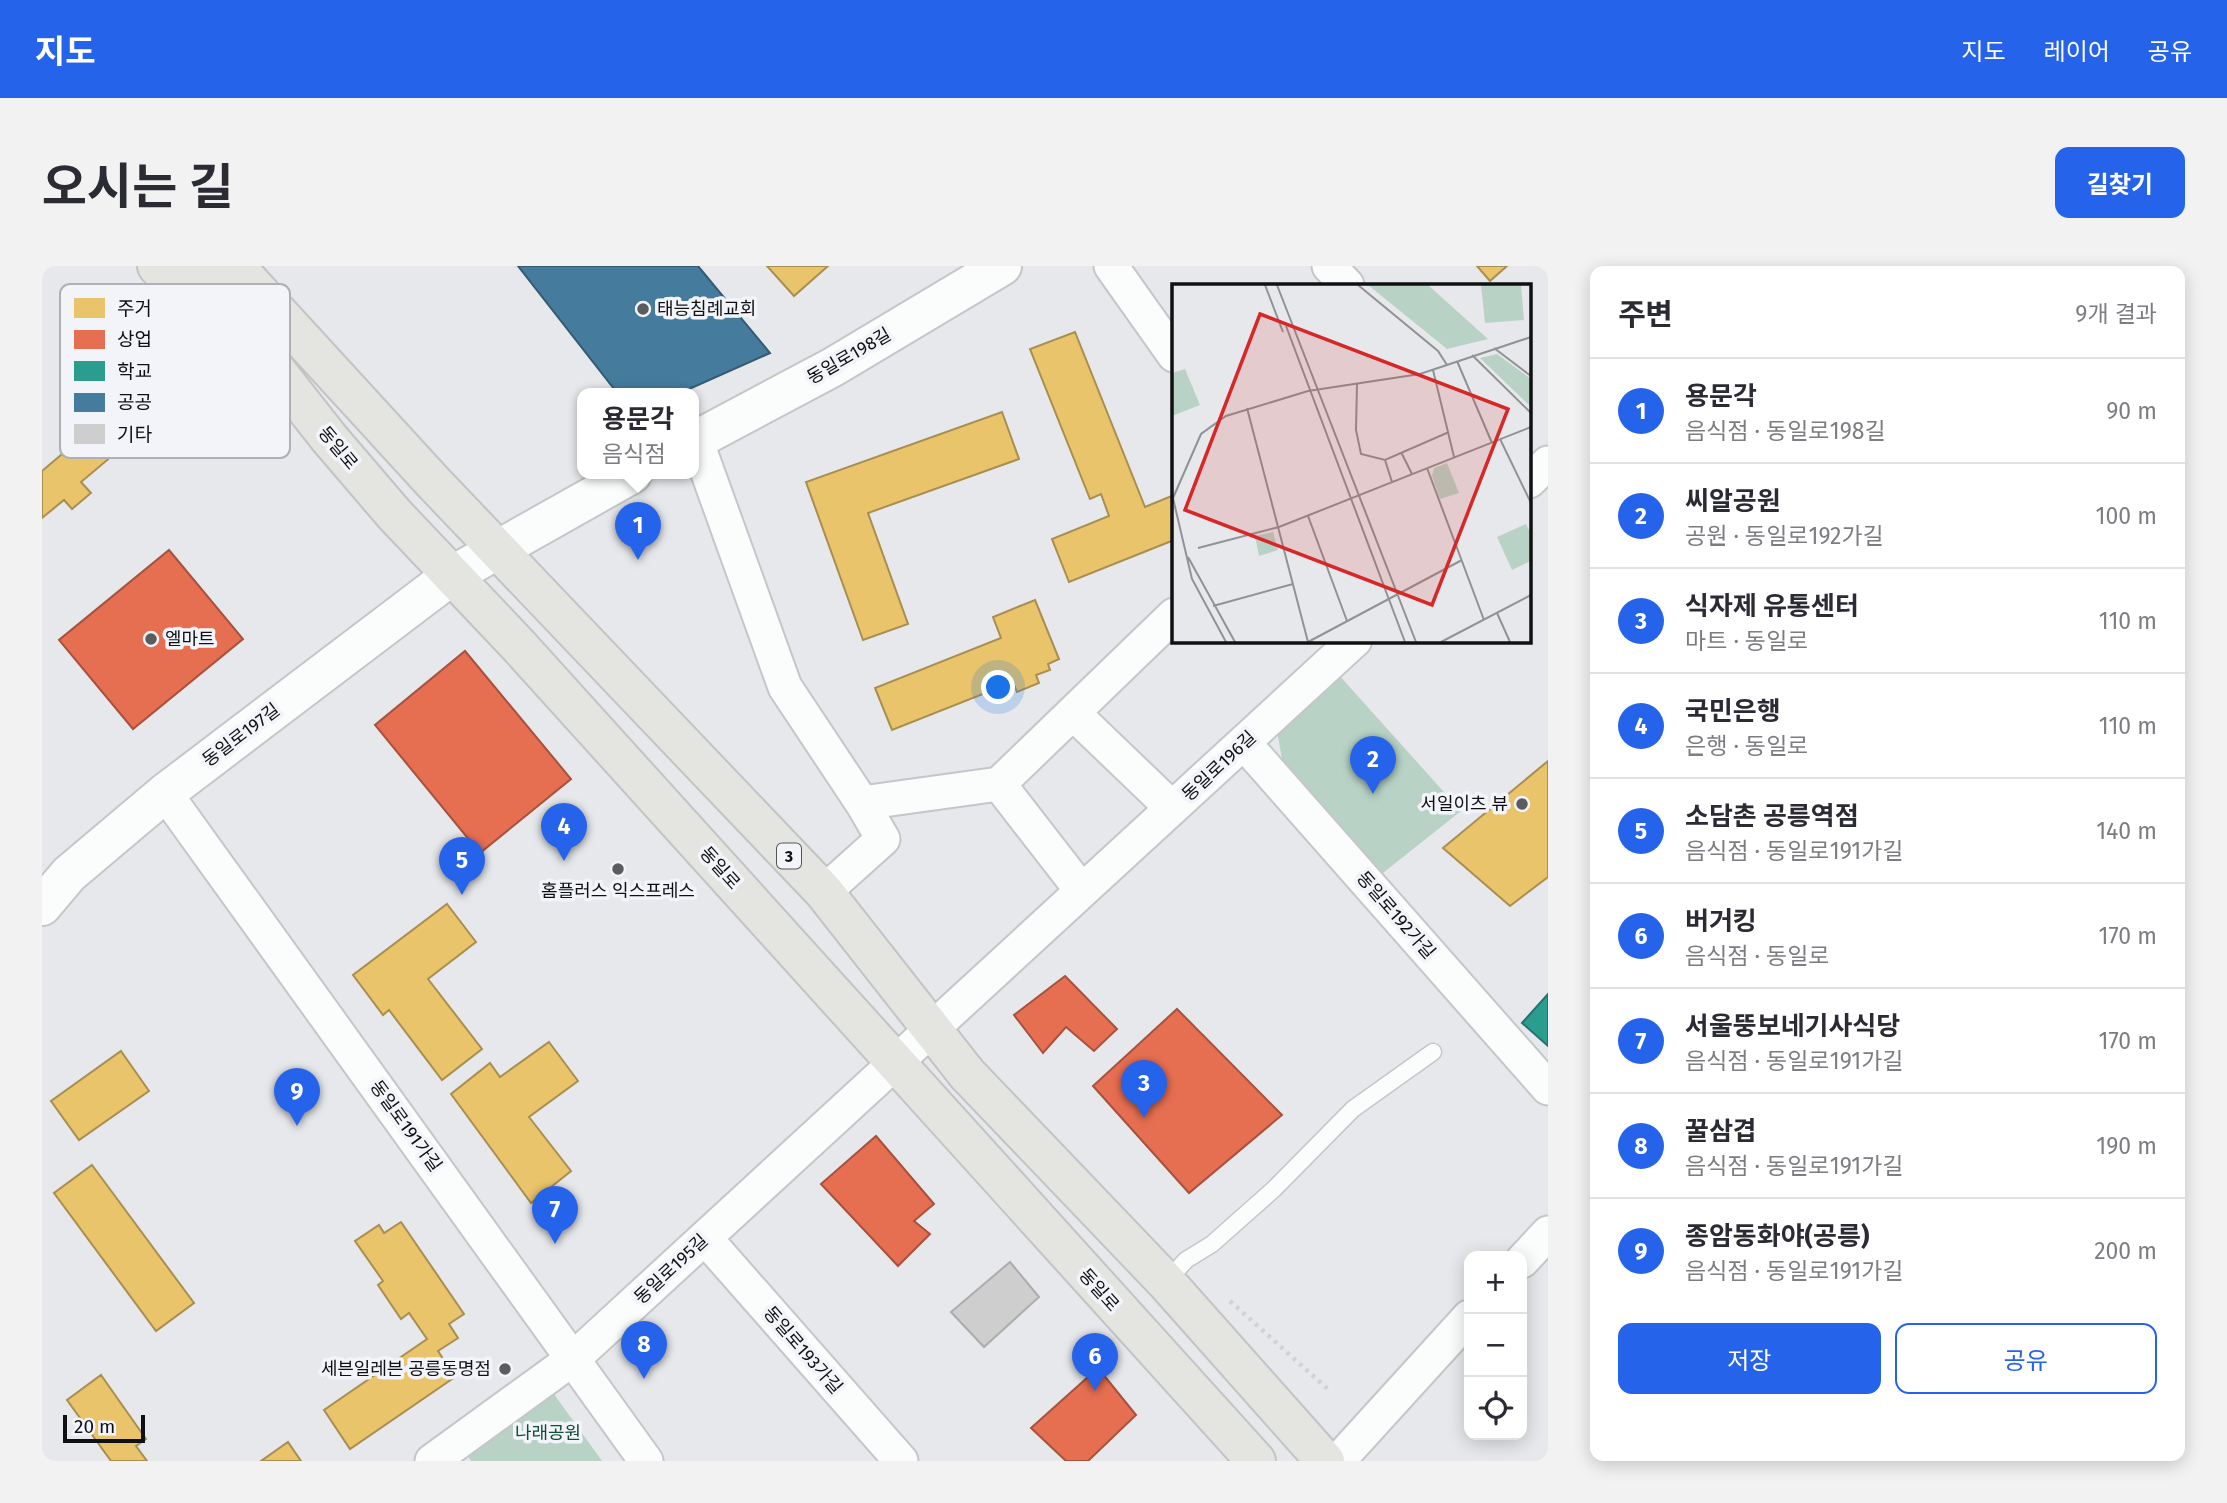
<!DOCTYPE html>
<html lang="ko">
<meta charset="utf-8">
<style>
body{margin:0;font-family:"Fira Sans","Noto Sans KR",sans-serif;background:#f2f2f3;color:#2b2b33}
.controls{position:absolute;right:21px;bottom:21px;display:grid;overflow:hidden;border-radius:14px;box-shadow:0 4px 18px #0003}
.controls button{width:63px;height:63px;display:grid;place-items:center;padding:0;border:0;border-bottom:2px solid #e1e1e2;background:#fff;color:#2b2b33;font:35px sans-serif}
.scale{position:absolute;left:21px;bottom:18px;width:82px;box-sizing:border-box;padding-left:7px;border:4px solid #0f1012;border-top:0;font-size:19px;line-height:24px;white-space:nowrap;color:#0f1012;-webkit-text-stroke:5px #f2f4fa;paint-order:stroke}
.you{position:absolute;left:957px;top:422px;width:24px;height:24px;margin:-18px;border:5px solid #fff;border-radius:50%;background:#1a73e8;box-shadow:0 0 0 10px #1a73e833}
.badge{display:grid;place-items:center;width:46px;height:46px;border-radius:50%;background:#2563eb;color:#fff;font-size:23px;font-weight:700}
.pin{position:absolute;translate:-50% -58px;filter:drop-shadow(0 2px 4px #0008)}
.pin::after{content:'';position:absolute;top:37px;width:24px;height:21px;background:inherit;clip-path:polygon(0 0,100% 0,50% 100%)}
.popup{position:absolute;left:535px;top:122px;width:122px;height:91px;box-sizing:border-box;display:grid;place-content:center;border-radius:14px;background:#fff;filter:drop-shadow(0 2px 5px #0005);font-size:23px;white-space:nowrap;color:#7c7c81}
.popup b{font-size:26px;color:#2b2b33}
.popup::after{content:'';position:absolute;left:50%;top:100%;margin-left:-14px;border:14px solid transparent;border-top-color:#fff}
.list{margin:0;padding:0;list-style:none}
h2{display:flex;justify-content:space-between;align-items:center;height:91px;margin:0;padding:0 28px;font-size:30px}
h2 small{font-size:23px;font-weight:400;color:#7c7c81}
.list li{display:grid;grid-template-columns:46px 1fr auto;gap:21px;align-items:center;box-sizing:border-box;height:105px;padding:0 28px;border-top:2px solid #e1e1e2}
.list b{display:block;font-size:26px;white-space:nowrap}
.list p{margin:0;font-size:23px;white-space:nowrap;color:#7c7c81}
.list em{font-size:23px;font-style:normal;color:#7c7c81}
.actions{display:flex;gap:14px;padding:21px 28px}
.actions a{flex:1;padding:16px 0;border:2px solid #2563eb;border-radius:14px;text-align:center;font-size:24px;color:#2563eb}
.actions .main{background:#2563eb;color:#fff}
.icon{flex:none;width:38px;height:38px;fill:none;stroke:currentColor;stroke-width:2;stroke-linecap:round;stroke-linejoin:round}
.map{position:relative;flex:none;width:1506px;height:1195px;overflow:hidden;border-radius:14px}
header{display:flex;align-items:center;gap:42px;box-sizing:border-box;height:98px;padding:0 35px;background:#2563eb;color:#fff}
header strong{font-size:33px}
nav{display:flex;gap:38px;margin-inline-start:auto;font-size:24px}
.intro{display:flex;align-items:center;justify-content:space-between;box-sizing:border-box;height:168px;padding:0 42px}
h1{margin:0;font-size:49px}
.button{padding:18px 32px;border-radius:14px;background:#2563eb;color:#fff;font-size:24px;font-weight:700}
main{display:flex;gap:42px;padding:0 42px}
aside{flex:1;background:#fff;border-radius:14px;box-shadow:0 4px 18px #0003}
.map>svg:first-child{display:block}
.green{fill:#b8d3c6}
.homes{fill:#e9c46a;stroke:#a88e50;stroke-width:2}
.shops{fill:#e76f51;stroke:#a6523e;stroke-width:2}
.schools{fill:#2a9d8f;stroke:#22736a;stroke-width:2}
.public{fill:#457b9d;stroke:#355b73;stroke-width:2}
.building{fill:#cecece;stroke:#acacad;stroke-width:2}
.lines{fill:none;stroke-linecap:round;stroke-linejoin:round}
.service-casing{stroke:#c5c6c9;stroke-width:19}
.minor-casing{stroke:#c5c6c9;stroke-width:37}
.tertiary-casing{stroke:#c5c6c9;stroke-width:42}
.primary-casing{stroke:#c2c3c4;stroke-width:42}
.path{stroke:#d2d2d2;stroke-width:4.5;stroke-dasharray:3.5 5;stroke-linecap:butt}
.service{stroke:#fbfcfc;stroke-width:16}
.minor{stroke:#fbfcfc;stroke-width:33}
.tertiary{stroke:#fbfcfc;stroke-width:38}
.primary{stroke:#e4e4e0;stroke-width:38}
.poi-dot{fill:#5b5c5e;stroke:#f2f4fa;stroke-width:2.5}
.labels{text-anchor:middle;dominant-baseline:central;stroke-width:7;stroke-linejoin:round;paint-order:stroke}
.shield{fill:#f2f4fa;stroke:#535458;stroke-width:2}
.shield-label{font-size:16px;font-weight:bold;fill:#0f1012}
.poi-label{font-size:18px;fill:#0f1012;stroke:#f2f4fa;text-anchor:start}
.street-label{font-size:18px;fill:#0f1012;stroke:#f2f4fa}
.park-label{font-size:18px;fill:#114d33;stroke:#f2f4fa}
.inset-road{fill:none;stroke:#919294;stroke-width:2}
.view{fill:#d62828;fill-opacity:0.15;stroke:#d62828;stroke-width:3.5}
.inset-edge{fill:none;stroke:#0f1012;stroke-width:3.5}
.key{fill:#f2f4fa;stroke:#aeb0b4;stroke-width:2}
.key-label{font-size:19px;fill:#0f1012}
</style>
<header>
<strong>지도</strong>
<nav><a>지도</a><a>레이어</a><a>공유</a></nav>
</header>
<div class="intro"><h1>오시는 길</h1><a class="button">길찾기</a></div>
<main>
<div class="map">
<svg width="1506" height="1195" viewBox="0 0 1506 1195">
<rect width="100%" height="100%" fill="#e7e8eb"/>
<path class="green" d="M1296,408l123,137 -87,69 -89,-104 -8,-45z
M512,1128l48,67h-131l-3,-5z"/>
<path class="homes" d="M725,0h61l-34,30z
M1435,0h30l-17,15z
M1033,66l70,175 29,-12v45l-105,42 -17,-43 57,-23 -8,-22 -11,5 -60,-150z
M117,106l9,10 -6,6 13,15 -94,79 10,11 -19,16 -8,-9 -22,18v-47z
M960,146l17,47 -151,54 40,111 -45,16 -57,-158z
M993,334l24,59 -11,5 2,6 -14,5 3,8 -22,9 -4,-10 -121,48 -17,-42 126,-50 -8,-21z
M1506,495v116l-38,29 -67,-58z
M405,638l29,38 -48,37 54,70 -40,31 -53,-70 -6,5 -30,-40z
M507,776l29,39 -49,36 42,54 -40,32 -80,-109 39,-31 10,14z
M79,785l28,40 -70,49 -28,-39z
M50,899l102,138 -38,28 -102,-138z
M359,956l63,92 -15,10 9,14 -20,13 17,26 -105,72 -26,-39 103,-71 -18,-26 -8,6 -23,-34 5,-4 -28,-40 24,-16 5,8z
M59,1109l45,64 -10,7 11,15h-36l-44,-61z
M246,1176l13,19h-40z"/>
<path class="shops" d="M127,284l74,89 -110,90 -74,-89z
M423,385l106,128 -91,74 -105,-128z
M1023,710l52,53 -23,22 -28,-24 -23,26 -29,-38z
M1135,743l105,106 -93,78 -96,-107z
M834,870l58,68 -20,17 16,13 -32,32 -77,-82z
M1056,1102l38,47 -48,46h-22l-35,-33z"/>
<path class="schools" d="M1506,728v52l-26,-23z"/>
<path class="public" d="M476,0h180l72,87 -92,41h-60z"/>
<path class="building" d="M968,996l29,35 -55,50 -33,-35z"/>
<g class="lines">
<defs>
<path id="service" d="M1124,1016l20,-22 26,-16 62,-55 79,-80 80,-57"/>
<path id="minor" d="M1069,0l63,89
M1287,0l18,19
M654,174l89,247 77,116 137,-19 175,-169
M1487,215l19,-18
M1031,447l99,95
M1202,477l304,345
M957,518l83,107
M123,527l481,668
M782,626l59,-53 -21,-36
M663,972l196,223
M1480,995l26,-28
M390,1195l142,-103 781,-718
M1296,1195l131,-144"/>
<path id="tertiary" d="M652,175l139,-74 169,-101
M0,640l27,-32 96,-81 286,-217 181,-102"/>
<path id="primary" d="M115,0l51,55
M152,0l135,172 65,76 125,132 737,815
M193,0l198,216 391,410 143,182 199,208 159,179"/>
</defs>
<use href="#service" class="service-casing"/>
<use href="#minor" class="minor-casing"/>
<use href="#tertiary" class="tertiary-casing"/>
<use href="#primary" class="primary-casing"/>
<path class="path" d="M1188,1035l101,91"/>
<use href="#service" class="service"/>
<use href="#minor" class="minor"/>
<use href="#tertiary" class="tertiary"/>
<use href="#primary" class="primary"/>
</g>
<g class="poi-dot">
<circle cx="601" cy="43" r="7"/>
<circle cx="109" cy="373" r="7"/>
<circle cx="1480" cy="538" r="7"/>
<circle cx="576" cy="603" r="7"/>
<circle cx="463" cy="1103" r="7"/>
</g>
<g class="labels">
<rect class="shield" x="735" y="577.5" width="24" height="25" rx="5"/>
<g class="shield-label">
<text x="747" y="590">3</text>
</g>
<g class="poi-label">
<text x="615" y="43">태능침례교회</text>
<text x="123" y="373">엘마트</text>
<text x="1466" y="538" text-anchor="end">서일이츠 뷰</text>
<text x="576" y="625" text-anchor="middle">홈플러스 익스프레스</text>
<text x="449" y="1103" text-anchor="end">세븐일레븐 공릉동명점</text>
</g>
<g class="street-label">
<text transform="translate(807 90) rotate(-30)">동일로198길</text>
<text transform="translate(296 182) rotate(50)">동일로</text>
<text transform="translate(199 469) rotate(-37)">동일로197길</text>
<text transform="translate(1177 500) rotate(-43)">동일로196길</text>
<text transform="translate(678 602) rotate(48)">동일로</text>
<text transform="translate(1354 649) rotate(49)">동일로192가길</text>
<text transform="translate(364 860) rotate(54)">동일로191가길</text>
<text transform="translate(629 1003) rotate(-43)">동일로195길</text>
<text transform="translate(1057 1024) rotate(48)">동일로</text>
<text transform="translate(761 1084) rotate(49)">동일로193가길</text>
</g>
<g class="park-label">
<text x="506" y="1167">나래공원</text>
</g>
</g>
<g transform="translate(1130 18)">
<rect width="359" height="359" fill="#e7e8eb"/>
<path d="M196,1h60l60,54 -41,10zM309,1h40l3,35 -39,3zM325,70l34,25v28l-51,-49zM13,85l15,36 -28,11v-43zM275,179l12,30 -19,6 -8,-23 2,-8zM354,240l5,10v27l-19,9 -15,-33zM101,248l5,18 -19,6 -4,-20z" fill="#b8d3c6"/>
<path class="inset-road" d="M93,1l18,47M105,1l139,357M186,1l80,66 9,14M114,42l119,316M322,64l37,28M300,71l59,58M285,77l35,82M261,86l21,87M185,100l-1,46 5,24 24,6 64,-28M75,124l61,234M328,155l31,64M229,168l11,22M213,176l7,22M255,184l57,152M0,210l20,85 34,63M1,214l28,-64 25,-18 82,-25 112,-17 111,-37M136,232l39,105M26,264l81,-21 252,-100M16,273l47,85M41,322l80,-22M325,329l13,29M136,358l154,-82M269,358l90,-47"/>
<path class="view" d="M88,30l248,95 -76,196 -247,-95z"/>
<rect width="359" height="359" class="inset-edge"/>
</g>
<rect x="18" y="18" width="230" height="174" rx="10" class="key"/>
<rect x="32" y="32" width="31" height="20" fill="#e9c46a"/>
<rect x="32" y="64" width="31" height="19" fill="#e76f51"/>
<rect x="32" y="95" width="31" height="20" fill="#2a9d8f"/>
<rect x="32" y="127" width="31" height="19" fill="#457b9d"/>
<rect x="32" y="158" width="31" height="20" fill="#cecece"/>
<g class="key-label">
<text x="75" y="49">주거</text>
<text x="75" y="80">상업</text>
<text x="75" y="112">학교</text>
<text x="75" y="143">공공</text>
<text x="75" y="175">기타</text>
</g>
</svg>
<div class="controls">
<button>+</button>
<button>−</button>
<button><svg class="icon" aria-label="locate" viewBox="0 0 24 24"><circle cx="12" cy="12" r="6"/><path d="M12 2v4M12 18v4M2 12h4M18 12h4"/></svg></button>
</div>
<div class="scale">20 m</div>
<div class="you"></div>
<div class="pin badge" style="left:596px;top:294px">1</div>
<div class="popup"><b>용문각</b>음식점</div>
<div class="pin badge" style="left:1331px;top:528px">2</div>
<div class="pin badge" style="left:1102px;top:852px">3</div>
<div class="pin badge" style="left:522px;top:595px">4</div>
<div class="pin badge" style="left:420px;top:629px">5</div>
<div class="pin badge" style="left:1053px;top:1125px">6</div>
<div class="pin badge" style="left:513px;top:978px">7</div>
<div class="pin badge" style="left:602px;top:1113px">8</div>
<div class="pin badge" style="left:255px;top:860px">9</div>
</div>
<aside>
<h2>주변<small>9개 결과</small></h2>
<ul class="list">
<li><span class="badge">1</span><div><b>용문각</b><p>음식점 · 동일로198길</p></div><em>90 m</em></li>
<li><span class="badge">2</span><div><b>씨알공원</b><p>공원 · 동일로192가길</p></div><em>100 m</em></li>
<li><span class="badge">3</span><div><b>식자제 유통센터</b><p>마트 · 동일로</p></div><em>110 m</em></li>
<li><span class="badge">4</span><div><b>국민은행</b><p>은행 · 동일로</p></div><em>110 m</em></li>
<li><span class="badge">5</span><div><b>소담촌 공릉역점</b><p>음식점 · 동일로191가길</p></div><em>140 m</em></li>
<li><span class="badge">6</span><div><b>버거킹</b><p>음식점 · 동일로</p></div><em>170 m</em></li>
<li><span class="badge">7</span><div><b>서울뚱보네기사식당</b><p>음식점 · 동일로191가길</p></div><em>170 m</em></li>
<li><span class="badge">8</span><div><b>꿀삼겹</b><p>음식점 · 동일로191가길</p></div><em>190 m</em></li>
<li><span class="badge">9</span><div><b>종암동화야(공릉)</b><p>음식점 · 동일로191가길</p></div><em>200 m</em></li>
</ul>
<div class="actions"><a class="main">저장</a><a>공유</a></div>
</aside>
</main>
